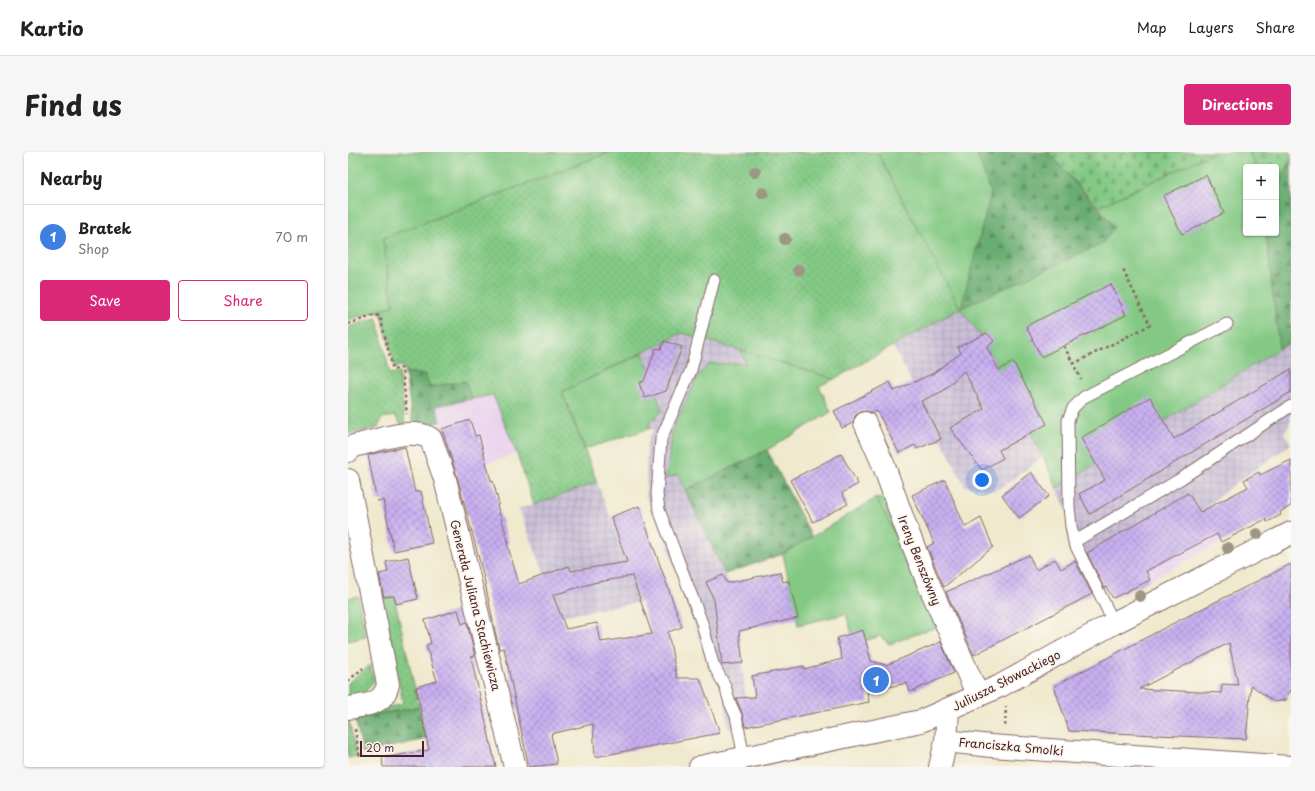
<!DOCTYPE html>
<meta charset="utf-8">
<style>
body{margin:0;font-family:"Playpen Sans",sans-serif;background:#f6f6f6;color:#222}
.controls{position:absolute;right:12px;top:12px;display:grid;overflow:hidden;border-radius:4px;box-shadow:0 1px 3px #0004}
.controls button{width:36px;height:36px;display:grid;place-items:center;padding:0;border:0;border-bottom:1px solid #e0e0e0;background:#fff;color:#222;font:20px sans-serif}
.scale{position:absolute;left:12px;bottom:10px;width:64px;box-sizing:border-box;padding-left:4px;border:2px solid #4a1f2b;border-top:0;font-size:11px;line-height:14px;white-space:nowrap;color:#4a1f2b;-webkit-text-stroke:3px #fbf7ec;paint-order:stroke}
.you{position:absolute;left:634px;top:328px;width:14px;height:14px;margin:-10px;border:3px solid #fff;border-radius:50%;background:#1a73e8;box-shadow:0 0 0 6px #1a73e833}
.badge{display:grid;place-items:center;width:26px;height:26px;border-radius:50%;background:#db2777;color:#fff;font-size:13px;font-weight:700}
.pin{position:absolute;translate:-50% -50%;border:2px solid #fff;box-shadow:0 1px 4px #0006}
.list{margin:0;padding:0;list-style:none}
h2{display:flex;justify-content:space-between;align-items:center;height:52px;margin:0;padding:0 16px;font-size:17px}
h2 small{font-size:13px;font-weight:400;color:#767676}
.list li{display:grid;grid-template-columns:26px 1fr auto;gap:12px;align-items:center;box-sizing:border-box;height:64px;padding:0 16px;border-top:1px solid #e0e0e0}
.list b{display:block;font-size:15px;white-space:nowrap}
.list p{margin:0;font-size:13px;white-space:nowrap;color:#767676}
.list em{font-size:13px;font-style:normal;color:#767676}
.actions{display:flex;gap:8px;padding:12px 16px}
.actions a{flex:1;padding:9px 0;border:1px solid #db2777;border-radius:4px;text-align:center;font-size:14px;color:#db2777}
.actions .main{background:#db2777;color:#fff}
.map{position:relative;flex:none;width:943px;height:615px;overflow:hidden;border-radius:4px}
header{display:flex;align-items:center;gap:24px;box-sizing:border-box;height:56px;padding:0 20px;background:#fff;border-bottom:1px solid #e0e0e0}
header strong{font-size:19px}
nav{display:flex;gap:22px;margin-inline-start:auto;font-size:14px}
.intro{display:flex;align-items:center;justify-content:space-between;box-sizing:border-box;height:96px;padding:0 24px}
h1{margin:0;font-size:28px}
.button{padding:10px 18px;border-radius:4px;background:#db2777;color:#fff;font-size:14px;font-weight:700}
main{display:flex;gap:24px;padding:0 24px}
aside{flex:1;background:#fff;border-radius:4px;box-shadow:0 1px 3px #0004}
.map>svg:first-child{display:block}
.built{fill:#e9d2ee}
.industrial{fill:url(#industrial-grid)}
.grass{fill:url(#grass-dots);stroke:#667458}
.forest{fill:url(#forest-firs);stroke:#5a664e}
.cemetery{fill:url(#cemetery-stones);stroke:#667458}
.garden{fill:#83c984;stroke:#667458}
.building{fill:url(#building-cross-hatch);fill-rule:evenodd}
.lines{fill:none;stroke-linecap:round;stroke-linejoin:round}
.service-casing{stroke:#846664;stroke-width:13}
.minor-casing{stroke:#846664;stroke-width:24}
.tertiary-casing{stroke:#846664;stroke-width:24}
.path{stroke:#846664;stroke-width:2.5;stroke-dasharray:3 3;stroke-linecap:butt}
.service{stroke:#fff;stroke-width:11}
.minor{stroke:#fff;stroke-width:22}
.tertiary{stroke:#fff;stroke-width:22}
.tree{fill:#9e9683}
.labels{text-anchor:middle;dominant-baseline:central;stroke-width:3.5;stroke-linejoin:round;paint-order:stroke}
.street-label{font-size:12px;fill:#4a1f2b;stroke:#fbf7ec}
</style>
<header>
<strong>Kartio</strong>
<nav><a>Map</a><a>Layers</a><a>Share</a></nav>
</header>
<div class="intro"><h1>Find us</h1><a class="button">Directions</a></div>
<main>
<aside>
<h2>Nearby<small></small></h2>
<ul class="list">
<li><span class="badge" style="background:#3f7fe0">1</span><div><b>Bratek</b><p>Shop</p></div><em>70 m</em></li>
</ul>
<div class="actions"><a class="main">Save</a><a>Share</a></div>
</aside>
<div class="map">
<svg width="943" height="615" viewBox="0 0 943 615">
<defs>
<pattern id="industrial-grid" width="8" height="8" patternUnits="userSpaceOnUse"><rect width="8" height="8" fill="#c9bfd7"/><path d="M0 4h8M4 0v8" fill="none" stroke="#aea4b9"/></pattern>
<pattern id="grass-dots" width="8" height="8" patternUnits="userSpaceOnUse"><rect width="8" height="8" fill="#83c984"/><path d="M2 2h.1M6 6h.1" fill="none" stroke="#73ac72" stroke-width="1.8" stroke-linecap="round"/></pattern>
<pattern id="forest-firs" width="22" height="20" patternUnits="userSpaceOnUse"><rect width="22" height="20" fill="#6aad72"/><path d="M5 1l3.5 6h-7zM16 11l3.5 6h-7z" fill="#598c5e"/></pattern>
<pattern id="cemetery-stones" width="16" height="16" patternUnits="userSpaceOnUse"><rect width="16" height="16" fill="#83c984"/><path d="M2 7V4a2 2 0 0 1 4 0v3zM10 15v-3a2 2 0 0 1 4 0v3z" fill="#73ac72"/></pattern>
<pattern id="building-cross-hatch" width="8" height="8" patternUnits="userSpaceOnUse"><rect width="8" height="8" fill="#c8b0f1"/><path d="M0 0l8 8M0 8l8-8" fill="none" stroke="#a48fc3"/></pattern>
</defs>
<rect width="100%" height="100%" fill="#fbf7ec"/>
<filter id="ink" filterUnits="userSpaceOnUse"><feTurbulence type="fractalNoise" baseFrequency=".025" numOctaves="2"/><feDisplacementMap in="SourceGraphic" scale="8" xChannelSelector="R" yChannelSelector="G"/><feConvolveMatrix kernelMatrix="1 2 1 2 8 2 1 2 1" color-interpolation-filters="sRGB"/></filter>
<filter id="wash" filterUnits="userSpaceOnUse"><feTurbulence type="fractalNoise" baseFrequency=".012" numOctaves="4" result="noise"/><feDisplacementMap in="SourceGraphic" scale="16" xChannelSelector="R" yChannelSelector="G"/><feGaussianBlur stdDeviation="0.9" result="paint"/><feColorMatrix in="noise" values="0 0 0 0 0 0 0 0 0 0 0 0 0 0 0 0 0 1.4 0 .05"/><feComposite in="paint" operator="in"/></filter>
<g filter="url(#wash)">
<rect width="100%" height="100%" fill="#efe9cd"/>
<path class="built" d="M145,243l24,59 -63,19 -18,-67z
M856,357l17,33 -71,38 -15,-29z"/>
<path class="industrial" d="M613,156l18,24 64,125 -47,34 -31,-5 -72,-140z
M334,181l58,17 6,13 -37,1 -43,115 12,-5 52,111 9,46 9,95 -19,5 -6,-43 -13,-20 -54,-156 -10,-15 1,-50 1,-9 5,-7 -4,-8 13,-12 -19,-58z
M943,190v79l-7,13 7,10 -63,45 -24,20 -69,42 -41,22 -37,-85z
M249,330l44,120 -80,14 -42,-107z"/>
<path class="grass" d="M262,0h267l84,156 -127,71 -152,-46 -120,59 35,90 -63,23 -17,-51 -24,-59 -21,4 -8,-18 -34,6 -5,-12 -20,-3 -1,-6 -9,1 -14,-54 -4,-2 16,-6 -10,-67z
M27,166h2l13,56 9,-2 6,52 -4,1 -6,-9 -13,2 -4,10 -30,6v-107z
M533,345l4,1 23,61 -32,-61z
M46,444l25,111 -64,11v-4l48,-10 -20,-106z
M22,513l4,16c-7,11 -13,14 -26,16v-14z
M0,564l9,40 -9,2z"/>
<path class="forest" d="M628,0h72l66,75 -12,17 -141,64 30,-115z
M943,7v183l-12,7 -13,-116h10v-43z
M57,220l20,3 5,12 35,-6 7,18 -36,7 4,16 -27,4z
M419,298l45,87 -29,17 -58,20 -40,-84z
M71,555l7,32 -63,14 -8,-35z"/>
<path class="cemetery" d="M700,0h167l-117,55z
M901,0h42v7l-15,31v-23h-20z"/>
<path class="garden" d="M0,0h262l-227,86 10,68 -45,14z
M529,0h99l15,41 -30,115 141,-64 12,-17 -16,-20 117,-55h34l7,15h-10v66h20l13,116 -222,139 -14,-31 -62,-121 -21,-28z
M392,198l94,29 -15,7 12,26 -64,38 -82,40 -7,-16 -12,5 7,-50 25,-53 11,-12 37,-1z
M295,201l19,58 -13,12 2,5 -66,21 -23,-57z
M528,346l32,61 31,67 -50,18 -9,-8 -25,8 -9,-30 -48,11 -15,-71z
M10,444l8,41 -18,4v-43z"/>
<g id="blocks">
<path class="building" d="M858,23l18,38 -42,21 -19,-38z
M763,132l15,31 -85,42 -15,-31z
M639,181l7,8 -7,7 12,22 14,-8 34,62 -48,26 4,8 -21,12 -32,-42 34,-19 -20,-38 -21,20 -22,10 20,38 -24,10 -2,-4 -16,8 -22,-42 -4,2 -6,-2 -7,1 -5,4 -2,7 -11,5 -8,-17 56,-29 4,9 38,-17 29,-21 -3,-6z
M316,189l18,6 -16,44 -21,7 -6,-15 5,-2 12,-33 5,1z
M943,217v23l-201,122 -11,-20 26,-14 -24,-42 69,-41 24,42z
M122,268l5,16 4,-1 12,46h2l6,23 -2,1 12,38h-2l12,41 50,-18 2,5 56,-9 -16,-45 28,-11 43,121 -14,5 9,46h23l20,55 -125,24 -2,-33 -42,10 6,30 -28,3 -25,-119 -5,1 -16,-75 -26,-98 -15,-47zM284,424l20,58 -51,8 -4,-19 -31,6 -13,-34 40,-12z
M57,295l10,45 6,-1 11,52 -38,8 -11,-51 -6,1 -9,-46z
M493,302l17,30 -16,9 6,11 -35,18 -23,-42z
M943,308v46l-11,6 1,3 -14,7 -1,-3 -45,23 -4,-8 -71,37 4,9 -37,18 -7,-11 -2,1 -17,-35 101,-60 12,19 48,-25 -4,-7 15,-8 1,3z
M683,320l18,24 -30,22 -17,-23z
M597,328l20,47 16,-9 12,29 -49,40 -17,-40 7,-4 -22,-48z
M681,403l7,15 19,-11 6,10 14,-8 17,33 -118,61 -28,-63z
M60,405l10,42 -22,5 -2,-8 -10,1 -5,-23 9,-2 -2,-10z
M943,412v127l-3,2 -2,7 -12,2 -23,-17 -5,54 -177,-8 -15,-45 116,-61zM881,491l9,42 -16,-1 -1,9 -82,-4z
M432,420l3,10 6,-1 9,37 -59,13 4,32 -21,2 -8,-65 -8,-18 17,-7 4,8z
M110,458l4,14 5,-2 8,34 -4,1 25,110h-113l-1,-9 47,-8 -13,-63 21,-6 -11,-36 5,-2 -6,-23z
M515,478l8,31 15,4 55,-23 13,31 -44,19 -3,-9 -40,9 2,10 -124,25 -3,-14 -6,-15 19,-1 -3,-21 52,-10v3l38,-10 -5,-21z"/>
</g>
</g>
<g filter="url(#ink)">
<use href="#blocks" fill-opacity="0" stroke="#846664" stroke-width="1"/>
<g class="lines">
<defs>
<path id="service" d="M366,128l-23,90 -30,69 -4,55 2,16 43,113 11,41 12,22 5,17 6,13 8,42
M726,390l108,-64 109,-72
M766,471l-40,-81 -3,-16 -2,-19 -1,-87 5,-12 11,-11 143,-73"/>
<path id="minor" d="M517,271l19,43 21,59 21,53 52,118
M0,299l6,-5c22,-5 58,-20 77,-7l14,40 70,288
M0,328l40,204c-4,21 -22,21 -40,24
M598,589l45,5 300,21"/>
<path id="tertiary" d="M352,615l221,-46 79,-35 114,-63 177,-90
M592,615l6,-26 2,-31"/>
</defs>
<use href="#service" class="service-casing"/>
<use href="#minor" class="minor-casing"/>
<use href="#tertiary" class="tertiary-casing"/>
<path class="path" d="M0,172l27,-9 5,1 13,54 9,-2 5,46
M716,194l17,33
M725,212l77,-39 -27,-55
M0,529l15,-13
M657,574l1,-19
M7,577l5,29"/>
<use href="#service" class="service"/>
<use href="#minor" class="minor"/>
<use href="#tertiary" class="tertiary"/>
</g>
<g class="tree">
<circle cx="407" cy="20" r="6"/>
<circle cx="415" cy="41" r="6"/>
<circle cx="437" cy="87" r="6"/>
<circle cx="451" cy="118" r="6"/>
<circle cx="909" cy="382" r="6"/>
<circle cx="880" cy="396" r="6"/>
<circle cx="792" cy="444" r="6"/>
</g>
</g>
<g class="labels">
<g class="street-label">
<text transform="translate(572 408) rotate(68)">Ireny Benszówny</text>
<text transform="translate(128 453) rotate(76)">Generała Juliana Stachiewicza</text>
<text transform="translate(658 528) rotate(-27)">Juliusza Słowackiego</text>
<text transform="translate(663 594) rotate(5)">Franciszka Smolki</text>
</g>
</g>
</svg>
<div class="controls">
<button>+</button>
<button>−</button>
</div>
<div class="scale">20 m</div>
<div class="you"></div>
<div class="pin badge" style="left:528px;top:528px;background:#3f7fe0">1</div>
</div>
</main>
